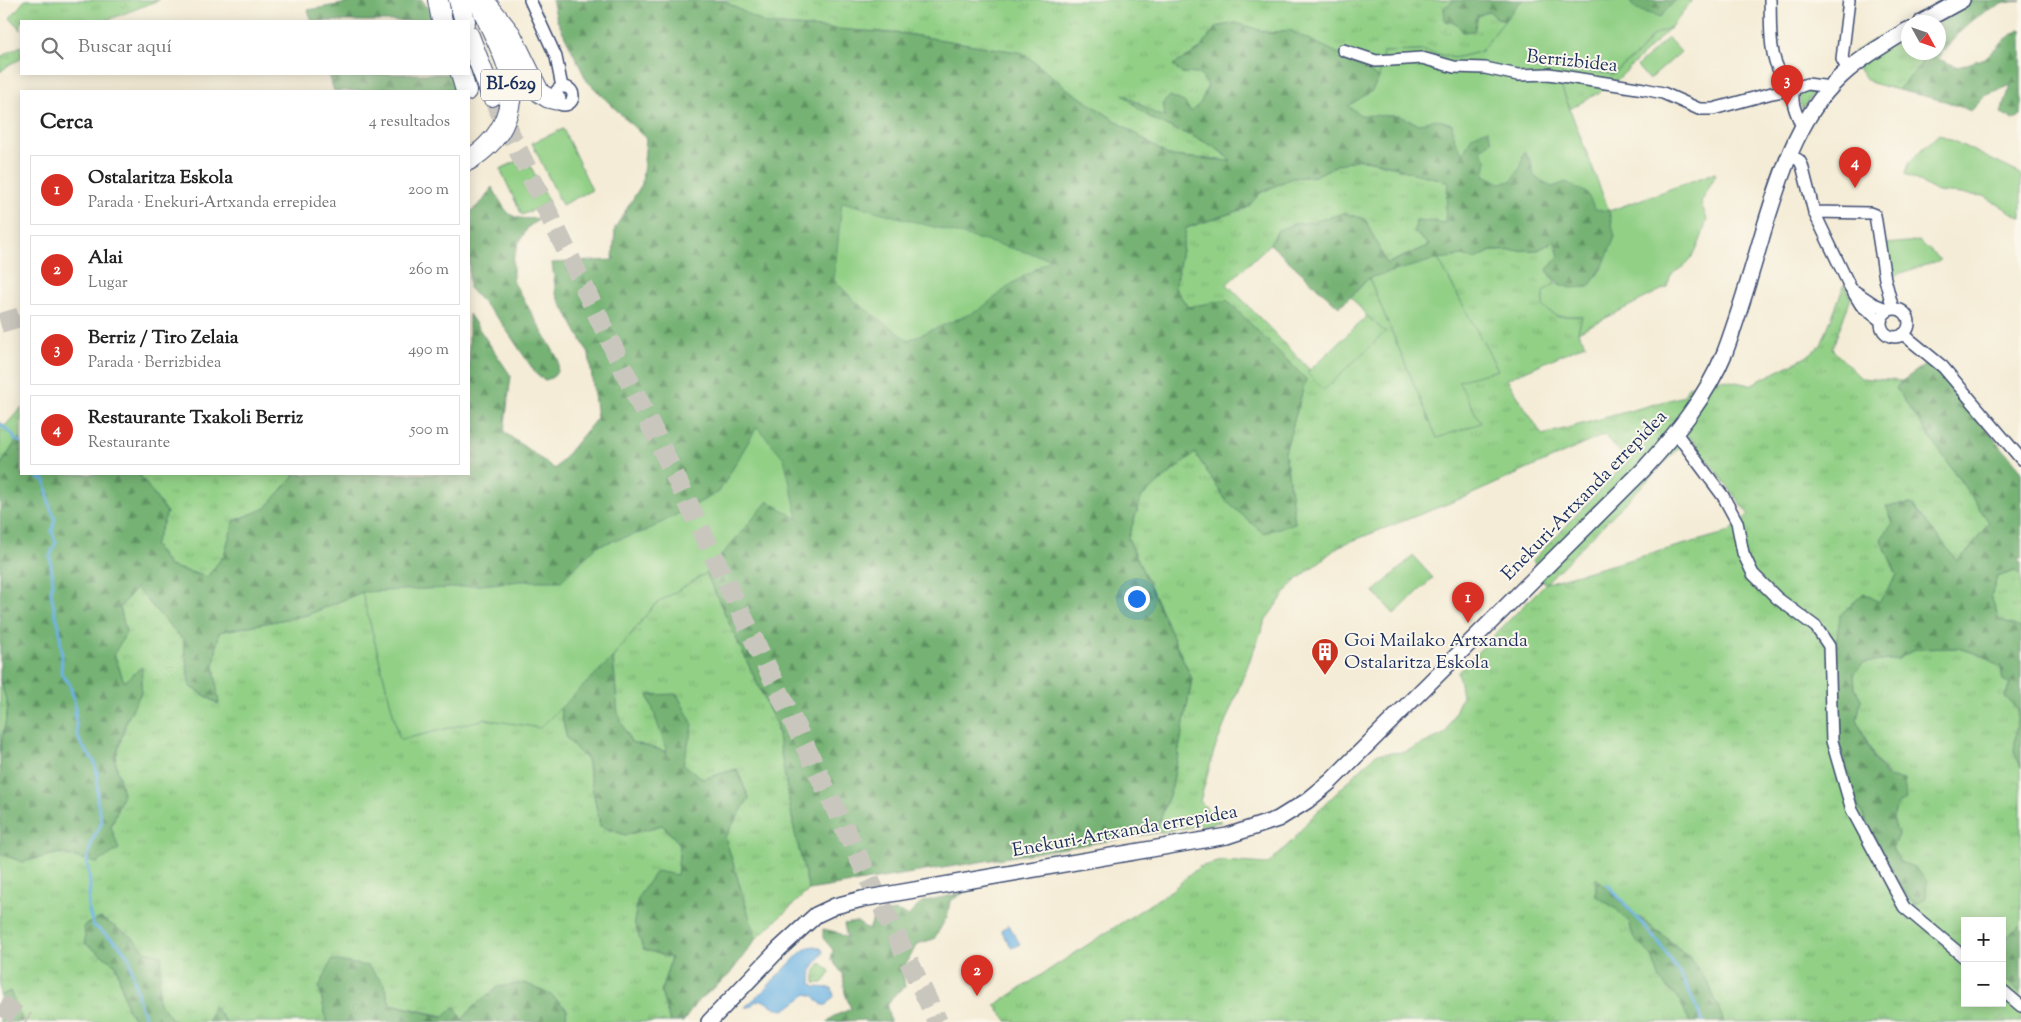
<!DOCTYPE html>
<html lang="es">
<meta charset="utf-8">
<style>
body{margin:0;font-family:"Sorts Mill Goudy",serif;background:#f2f2f2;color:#222}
.controls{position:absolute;right:15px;bottom:15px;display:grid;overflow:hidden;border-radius:0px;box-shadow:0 2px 12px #0003}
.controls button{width:45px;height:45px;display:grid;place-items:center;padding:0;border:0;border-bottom:1px solid #e0e0e0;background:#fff;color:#222;font:25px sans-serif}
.compass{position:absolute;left:1901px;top:15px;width:45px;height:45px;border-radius:50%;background:#fff;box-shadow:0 2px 12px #0003;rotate:130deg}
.you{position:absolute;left:1136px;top:598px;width:18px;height:18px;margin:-12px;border:4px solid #fff;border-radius:50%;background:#1a73e8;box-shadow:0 0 0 8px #1a73e833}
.badge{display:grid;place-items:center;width:32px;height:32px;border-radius:50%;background:#d93025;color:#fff;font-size:16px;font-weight:700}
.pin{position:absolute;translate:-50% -41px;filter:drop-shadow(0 1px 2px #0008)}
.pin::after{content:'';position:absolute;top:26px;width:18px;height:15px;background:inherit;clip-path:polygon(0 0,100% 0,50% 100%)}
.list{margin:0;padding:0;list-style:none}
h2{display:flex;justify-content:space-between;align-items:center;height:65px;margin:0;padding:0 20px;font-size:21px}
h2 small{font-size:16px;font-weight:400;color:#767676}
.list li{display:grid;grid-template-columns:32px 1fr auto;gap:15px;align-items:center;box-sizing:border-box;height:70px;margin:0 10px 10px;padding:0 10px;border:1px solid #e0e0e0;border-radius:0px}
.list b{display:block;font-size:19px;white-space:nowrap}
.list p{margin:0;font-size:16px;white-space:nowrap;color:#767676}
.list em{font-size:16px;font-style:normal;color:#767676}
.icon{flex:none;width:28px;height:28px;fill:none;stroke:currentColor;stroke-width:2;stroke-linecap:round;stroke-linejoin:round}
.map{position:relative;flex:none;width:2021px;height:1022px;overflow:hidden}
.search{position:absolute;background:#fff;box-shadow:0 2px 12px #0003;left:20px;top:20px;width:450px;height:55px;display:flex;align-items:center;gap:12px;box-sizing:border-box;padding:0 18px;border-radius:0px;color:#767676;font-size:19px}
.panel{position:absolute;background:#fff;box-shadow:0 2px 12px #0003;left:20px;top:90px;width:450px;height:385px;border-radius:0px}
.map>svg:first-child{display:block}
.grass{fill:url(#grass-tufts);stroke:#568072;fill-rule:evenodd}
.forest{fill:url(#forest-firs);stroke:#487068;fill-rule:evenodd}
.wetland{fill:url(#wetland-marsh);stroke:#568072}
.garden{fill:#92d086;stroke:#568072}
.water{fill:#6cb3e3;stroke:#4471a0}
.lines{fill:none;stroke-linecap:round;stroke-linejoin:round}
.stream{stroke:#6cb3e3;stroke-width:3}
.trunk-tunnel{stroke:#c9c6be;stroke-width:20;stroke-dasharray:20 10;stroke-linecap:butt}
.minor-casing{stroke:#3c4b70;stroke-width:14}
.tertiary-casing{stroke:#3c4b70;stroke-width:18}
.primary-casing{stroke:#3c4b70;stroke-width:21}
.trunk-casing{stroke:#3c4b70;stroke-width:22}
.minor{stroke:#fff;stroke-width:11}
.tertiary{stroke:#fff;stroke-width:15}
.primary{stroke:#fff;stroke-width:19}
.trunk{stroke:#fff;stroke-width:20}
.labels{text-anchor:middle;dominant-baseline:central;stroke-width:4;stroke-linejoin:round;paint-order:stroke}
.shield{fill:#fbf7ec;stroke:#5e6b89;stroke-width:1}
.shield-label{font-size:18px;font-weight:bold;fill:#1b2f5e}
.street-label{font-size:19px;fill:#1b2f5e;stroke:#fbf7ec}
.poi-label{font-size:19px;fill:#1b2f5e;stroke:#fbf7ec;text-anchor:start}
</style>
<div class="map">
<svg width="2021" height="1022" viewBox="0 0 2021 1022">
<defs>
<pattern id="grass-tufts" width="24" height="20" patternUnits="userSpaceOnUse" patternTransform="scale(1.25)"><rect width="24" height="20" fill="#92d086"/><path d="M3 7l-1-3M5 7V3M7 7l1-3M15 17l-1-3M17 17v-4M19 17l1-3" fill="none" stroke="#7db376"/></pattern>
<pattern id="forest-firs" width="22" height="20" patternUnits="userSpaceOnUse" patternTransform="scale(1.25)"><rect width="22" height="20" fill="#75b273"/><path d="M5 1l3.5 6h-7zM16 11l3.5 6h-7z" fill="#5f9162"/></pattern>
<pattern id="wetland-marsh" width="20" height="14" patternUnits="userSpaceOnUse" patternTransform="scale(1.25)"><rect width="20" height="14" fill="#92d086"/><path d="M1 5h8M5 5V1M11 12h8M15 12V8" fill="none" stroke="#7db376"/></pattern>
</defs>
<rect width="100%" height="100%" fill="#fbf7ec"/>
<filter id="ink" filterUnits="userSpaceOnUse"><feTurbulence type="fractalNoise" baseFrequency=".02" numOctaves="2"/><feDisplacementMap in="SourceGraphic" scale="10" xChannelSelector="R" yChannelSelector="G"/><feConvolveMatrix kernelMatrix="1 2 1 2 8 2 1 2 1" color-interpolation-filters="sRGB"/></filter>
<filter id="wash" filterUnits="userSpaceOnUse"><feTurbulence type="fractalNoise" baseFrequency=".0096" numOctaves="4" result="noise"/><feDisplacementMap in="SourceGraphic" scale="20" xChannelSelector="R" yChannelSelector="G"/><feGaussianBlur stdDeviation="1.12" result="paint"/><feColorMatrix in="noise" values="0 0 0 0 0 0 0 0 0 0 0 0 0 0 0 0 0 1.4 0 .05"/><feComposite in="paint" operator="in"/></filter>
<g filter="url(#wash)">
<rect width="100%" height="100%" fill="#f4ecd6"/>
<path class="grass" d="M25,0h134l-54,21h-84v9l-11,-12z
M722,0h733l23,16 11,-5 8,7 8,3 -25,31 -26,6 -30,-7 -40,1 -5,26 -90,-48 -20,3 -34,-10 -19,4 -17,23 -26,15 8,8 19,1 8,11 -7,17 -10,10 -25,5 -16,-4 -12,-12 16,19 58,25 20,16 -63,-5 -103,-68 -43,-35 -117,-19 -140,-10z
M1943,0h31l-39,22h-27v30l15,1 -2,12 -23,25 -29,-8 -9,-11 -7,-19z
M1671,27l-59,58 -42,24 -11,-28 4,-13 50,6 26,-21 13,-17z
M21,46v13l-11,5 -10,8v-15z
M1808,91l6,1 -12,17 -3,-10 4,-7z
M1359,159c30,5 59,15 90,22l-4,42 -29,-3 -1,13 14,12 -43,19 -21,-45 -71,5 -16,6 -8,14 -43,40 83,86 -3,3 78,-41 -18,-16 -16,-19 18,-19 68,160 43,-16 -22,-41 39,-12 -59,-110 24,-3 13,3 16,-8 47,-1 17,-9 4,15 -12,14 9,13 -12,8 13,25h25l-4,16 8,12 -79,35 35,56 142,-39 4,-9 33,-8 29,6 56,-28 15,-12 24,-62 6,15 -19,51 29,29 41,3 -6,7 93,134 -19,27 -13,13 -45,-58 -19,19 -12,16 16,36 -18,28 -39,12 19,193 44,82 12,14 -1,-37 -14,-4 -8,-15 6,-13 -5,-16 4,-16 9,-3 -31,-41 -18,-39 4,-21 -6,-10 -1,-16 10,-10 34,-4 17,-10 43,-1 26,8 17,12 2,12 7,4 -5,13 13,12 -1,18 4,40v159l-15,12 -4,-2v-15h-37v82h37v-26l19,16v29h-297l-35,-65 -25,-21 -34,-25 -34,-33v18l19,12 14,14 5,16 18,18 8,24 20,21 10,21h-668l-15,-1 -12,-16 177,-115 27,-23 23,-6 46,3 26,-25 14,-18 68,-67 29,-2 41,-19 16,-37 -4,-24 87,-88 -12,-24 95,-99 -24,-26 -134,60 -131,51 -46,37 -27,36 -52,132 -14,50 21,21 -66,11 17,-46 20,-108 -64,-141 14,-42 53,-43 32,49 68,21 -10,-71 21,-73 -118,-71 -13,-20 11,-60 61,-20 13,-15 32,-15 23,-2 24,-12zM1690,437l59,78 -20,17 -183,51z
M21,408v30l-4,2 -17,26v-44l5,4z
M139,474h157l-30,34 -32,13 -10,34 -16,22 -39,-11 -15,-21 13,-32z
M2015,571l6,4v53h-2l-20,-8 -8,-24 6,-19z
M706,573l70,151 18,105 15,61 -53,49 -31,-102 24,-39 -12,-29 -34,10 -20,-15 9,-39 -24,27 -37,-10 -13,-27 -5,-58 41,-52z
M136,588l47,52 7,46 28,18 -4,-40 5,-32 88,-17 55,-23 38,148 85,-21 55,8 20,-20 7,32 20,21 13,66 25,9 37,-10 18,19 -9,114 -10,34 9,30h-105l2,-13 -16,-14 -77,11 -12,14 -72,-16 -6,-20 -65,3 8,35h-101l-12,-15 -6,15h-34l-16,-21 2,-17 -15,-33 -12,-13 -48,5 31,22 11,43 9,14h-113l-13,-31 -10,5v-143l22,9 38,-9 37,10 26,-69 -8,-34 11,-38 15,-30v-24l-17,14 -10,-29 12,-20 -6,-26z
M0,679l8,28 -8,44z"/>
<path class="forest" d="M352,0h70l9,13 2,8h-121l-4,-11 40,-7z
M552,0h170l44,24 140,10 117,19 43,35 103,68 62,5c-18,-21 -51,-28 -75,-40 -13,-7 -23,-17 -33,-27 16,8 24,18 42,23l-2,-14 7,-7 14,6 7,10 10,-10 7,-17 -8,-11 -19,-1 -8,-8 26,-15 17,-23 20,-4 33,10 20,-3 55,26 35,22 -7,13 -23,15 12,9 38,1 19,8 18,-5 16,5 3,17 34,-12 3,12c27,8 35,5 42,35l18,11 14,-5 21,11 22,18 6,26 -12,29 -14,21c-22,2 -29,1 -42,-17l12,-14 -4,-15 -17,9 -47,1 -16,8 -13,-3 -24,3 -69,19 -30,29 -69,-63 8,-14 16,-6 19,-2 31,-9 21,6 22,45 42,-19 -14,-12 1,-13 29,3 3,-42 -39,-9 -26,-9 -24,-4 -20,5 -24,12 -23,2 -32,15 -13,15 -61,20 -11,60 13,19 39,-7 79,79 -21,73 10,71 -32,10 -36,-31 -32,-49 -53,43 -14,42 64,141 -20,108 -17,46 -346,57 -15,-61 -18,-105 -70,-151 62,-72 30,17 -41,-91 -38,65 -73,39 -49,15 -36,35h-40l-70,7 -89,4 -55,23 -88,17 -5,32 5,40 -29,-18 -7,-46 -47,-52 -16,19 6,26 -12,21 10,28 18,-15 -1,25 -15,30 -11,38 8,34 -12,33 8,22 -22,14 -37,-10 -38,9 -22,-9v-102l8,-44 -8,-28v-213l17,-26 4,-2v36h118l28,39 -13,32 15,21 38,11 17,-22 10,-34 32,-13 30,-34h173v-160l42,62 -7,56 51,37 42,-51 -8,-64 -33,-60 -4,-31 61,-3 2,-32 27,-44 4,-45 -59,-58 -30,-61zM1050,259l-37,24 -105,57z
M1455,0h68l-6,5 -12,16 -8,-3 -8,-7 -11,5 -4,15 -11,1 -6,-8 -12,-3 -1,-13z
M1628,0h48l-16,17 -23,-7z
M1974,0l47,1c-35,0 -64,31 -83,58l20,8 27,-9 19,-18 17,-11v86l-7,5 -13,-7 10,-28 -26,11 -14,15 -26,-10 -47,-11 23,-25 2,-12 15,-1v-30h-3z
M329,74h122l5,17h-122z
M492,187c16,27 15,34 49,31l-13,9 -10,17 -5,16v21l45,78c0,11 0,18 -13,21l-8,-5 -36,-53 -32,-34v-75l14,-12z
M1929,362l92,108v89l-4,1 4,3v12l-6,-4 -18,6 -6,19 8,24 22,8v139l-7,-15 4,-43 -13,-12 5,-12 -7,-5 -2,-12 -17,-12 -26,-8 -43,1 -17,10 -34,4 -10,10 1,16 6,10 -4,21 17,39 13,18 17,3 2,20 -9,4 -4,15 5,16 -6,13 8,14 14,5 13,14 -1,17 -10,7 -13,-15 -44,-82 -20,-65 -3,-98 4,-30 24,-22 15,9 18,-27 -16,-36 12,-16 -7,-17 26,-2 45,57 13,-12 19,-27 -93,-134 6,-7z
M613,657l5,58 13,27 36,10 -19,-57 29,-1 16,31 -10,39 20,15 33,-10 13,29 -24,39 31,102 -27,36 -33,28 -13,19h-13l-9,-30 10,-34 -28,-9 -9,-27 4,-25 18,-26 21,4 3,-31 -18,-19 -37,10 -25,-9 -13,-66 -20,-21 -7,-32z
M1596,878l34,33 34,25 25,21 20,27 15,38h-34l-10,-21 -20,-21 -8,-24 -18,-18 -5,-16 -14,-14 -19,-12z
M965,892l-15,9 -3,16 -13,22 -17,5 -14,26 2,17 -9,6 -9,13 3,16h-25v-2l-38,2 7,-6 17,-7 -6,-16 -2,-19 -12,-15 2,-9 -10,-12v-9l13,3 11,6 -3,-14 13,-2 12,8 6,-16 21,-3 12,5 14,-14z
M101,918l32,20 12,13 17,4 -4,46 16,21h-38l-9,-14 -11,-43 -31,-22 -1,-18z
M2020,925l1,1v67l-19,-16v-41l4,2z
M332,960l36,6 16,18 6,20 53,13 12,-10 7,13 12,-14 23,-19 28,-4 26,12 16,15 -2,12h-238l-8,-35z
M10,991l13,31h-23v-26z
M213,1006l13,16h-18z"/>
<path class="wetland" d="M821,963l9,8 -2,6 -5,6h-8c-1,-9 1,-13 6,-20z"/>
<path class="garden" d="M1523,0h105l9,10 23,7 16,-17h16l-21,27 -19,9 -13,17 -26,21 -49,-6 -5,13 50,130 105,-38 2,1 -15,29 6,16c-4,15 -9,32 -20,44 -12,12 -14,4 -20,24l-89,45 4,-16h-26l-13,-9 1,-16 12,-8 14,5 19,-1 14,-21 12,-29 -6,-26 -14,-2 -8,-16 -21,-11 -14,5 -18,-11 -3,-15 -7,-10 -3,15 -9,15 -12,2 -16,-8 3,-14 -7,-11 12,-9 -4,-12 -16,7 -9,18 -8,-13 -3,-17 -16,-5 -18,5 -19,-8 -38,-1 -13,-9 24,-15 7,-13 4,-26 41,-1 30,7 26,-6 37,-47z
M1668,38l13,14 -32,28 -12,-14z
M563,129l29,61 -30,15 -30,-62z
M1939,134l82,40v44l-37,-22 -46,-4 -33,-18 5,-13z
M526,157l23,46 -27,12 -22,-46z
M842,202l209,57 -38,24 -34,27 -71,30 -51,-37 -23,-23z
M1919,241l22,19 -52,17 -5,-33z
M1438,259l60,111 -40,11 23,42 -44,15 -68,-160z
M1367,316l18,16 -61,58 -17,-17z
M757,427l27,31 14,61 -30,-18 -62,72 -52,32 -41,52 -73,71 -55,-9 -85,21 -38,-148 89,-4 70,-7h40l36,-35 49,-15 73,-39z
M1413,556l20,22 -39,36 -20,-22z"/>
<path class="water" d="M1009,925l11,19 -8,4 -11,-18z
M815,946l7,3 1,4 -11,15 -1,15 4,4 17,1 2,8 -7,9h-5l-8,-9 -7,-2 -22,16 -7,-1 -16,-9 -7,2 -5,5h-5l17,-15 39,-40 8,-5z"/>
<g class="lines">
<path class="stream" d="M0,424l13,11 2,5 6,2
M36,474l2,4 7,2 5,27 5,11 -3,14 4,10 -6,14 3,26 -2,10 4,22 4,11 3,33 -1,15 8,10 5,16 3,35 5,12 12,15 4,16 -1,24 5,21 -10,19 -5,19 3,25 -2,22 5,18 24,18 12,14 11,48 7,17
M1607,884l54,61 24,38 18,39"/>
</g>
</g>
<g filter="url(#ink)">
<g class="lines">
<path class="trunk-tunnel" d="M492,96l446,926
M0,323l21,-6
M0,1004l26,18"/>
<defs>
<path id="minor" d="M530,0l26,57 6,30
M1770,0c1,23 -2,54 11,74 3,6 9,10 13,15
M1343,50l33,11 46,-3 32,9 31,1 33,7 31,-1 95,15 19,4 36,16h14l59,-16 22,-4
M1848,70l-6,-11 7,-59
M555 96a9 9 0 1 1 18 0a9 9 0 1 1-18 0Z
M1802,127c-5,-13 -12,-24 -8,-38l13,-5 24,3
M1788,155l11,5 3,5 12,47 36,75 11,18 20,16
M1814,212l56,1 5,2 10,64 8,30
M1853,290l21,14 15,6
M1881 323a14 14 0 1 1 28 0a14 14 0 1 1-28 0Z
M1903,334l40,33 78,92
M1676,433l47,63 14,26 6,31 10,21 24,24 39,29 13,19 3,95 20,69 52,97 61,51
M2002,990l19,16"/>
<path id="tertiary" d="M1922,22l40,-22
M709,1022l70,-73 37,-34 19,-9 27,-7 365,-63 51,-17 29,-18 23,-19 313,-312c33,-36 63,-72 82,-118 15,-40 27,-82 39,-123 18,-58 36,-119 84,-159 19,-16 40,-28 60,-40"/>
<path id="primary" d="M484,0l27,34 29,59 8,5 8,2"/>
<path id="trunk" d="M438,0l4,21
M459,0l6,21
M469,36l23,60
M461,74l5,17
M469,160c6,-4 13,-9 18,-14 21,-19 29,-52 21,-78 -7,-24 -21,-45 -29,-68"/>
</defs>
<use href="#minor" class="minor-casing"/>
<use href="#tertiary" class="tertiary-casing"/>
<use href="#primary" class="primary-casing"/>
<use href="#trunk" class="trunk-casing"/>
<use href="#minor" class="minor"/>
<use href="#tertiary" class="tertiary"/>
<use href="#primary" class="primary"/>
<use href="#trunk" class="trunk"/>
</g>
</g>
<defs>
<symbol id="building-pin" viewBox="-11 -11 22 30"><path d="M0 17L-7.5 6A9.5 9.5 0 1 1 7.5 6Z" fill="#c8321e" stroke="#fbf7ec"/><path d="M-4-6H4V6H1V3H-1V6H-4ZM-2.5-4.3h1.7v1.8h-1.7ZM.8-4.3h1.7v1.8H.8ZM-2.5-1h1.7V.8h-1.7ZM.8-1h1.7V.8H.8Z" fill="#fff"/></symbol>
</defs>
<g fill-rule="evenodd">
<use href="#building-pin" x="1309" y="636" width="32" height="43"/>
</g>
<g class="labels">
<rect class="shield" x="481" y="69.5" width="60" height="31" rx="4"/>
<g class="shield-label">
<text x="511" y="85">BI-629</text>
</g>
<g class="street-label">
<text transform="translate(1572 62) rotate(6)">Berrizbidea</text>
<text transform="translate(1585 496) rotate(-46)">Enekuri-Artxanda errepidea</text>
<text transform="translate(1125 832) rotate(-10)">Enekuri-Artxanda errepidea</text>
</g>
<g class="poi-label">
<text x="1344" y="641">Goi Mailako Artxanda<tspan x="1344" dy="22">Ostalaritza Eskola</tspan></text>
</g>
</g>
</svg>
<div class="controls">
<button>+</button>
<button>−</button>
</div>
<svg class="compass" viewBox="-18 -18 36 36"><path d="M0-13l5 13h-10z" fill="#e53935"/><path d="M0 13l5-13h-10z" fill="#767676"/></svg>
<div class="you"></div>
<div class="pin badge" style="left:1468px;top:623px">1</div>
<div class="pin badge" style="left:977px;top:996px">2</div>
<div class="pin badge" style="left:1787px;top:106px">3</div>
<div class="pin badge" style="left:1855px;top:188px">4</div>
<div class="search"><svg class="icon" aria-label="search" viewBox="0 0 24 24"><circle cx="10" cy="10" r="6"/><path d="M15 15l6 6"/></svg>Buscar aquí</div>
<section class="panel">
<h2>Cerca<small>4 resultados</small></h2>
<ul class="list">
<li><span class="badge">1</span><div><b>Ostalaritza Eskola</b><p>Parada · Enekuri-Artxanda errepidea</p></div><em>200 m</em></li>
<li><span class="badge">2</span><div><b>Alai</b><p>Lugar</p></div><em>260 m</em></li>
<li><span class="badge">3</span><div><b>Berriz / Tiro Zelaia</b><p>Parada · Berrizbidea</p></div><em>490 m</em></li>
<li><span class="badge">4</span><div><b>Restaurante Txakoli Berriz</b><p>Restaurante</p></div><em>500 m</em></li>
</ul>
</section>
</div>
